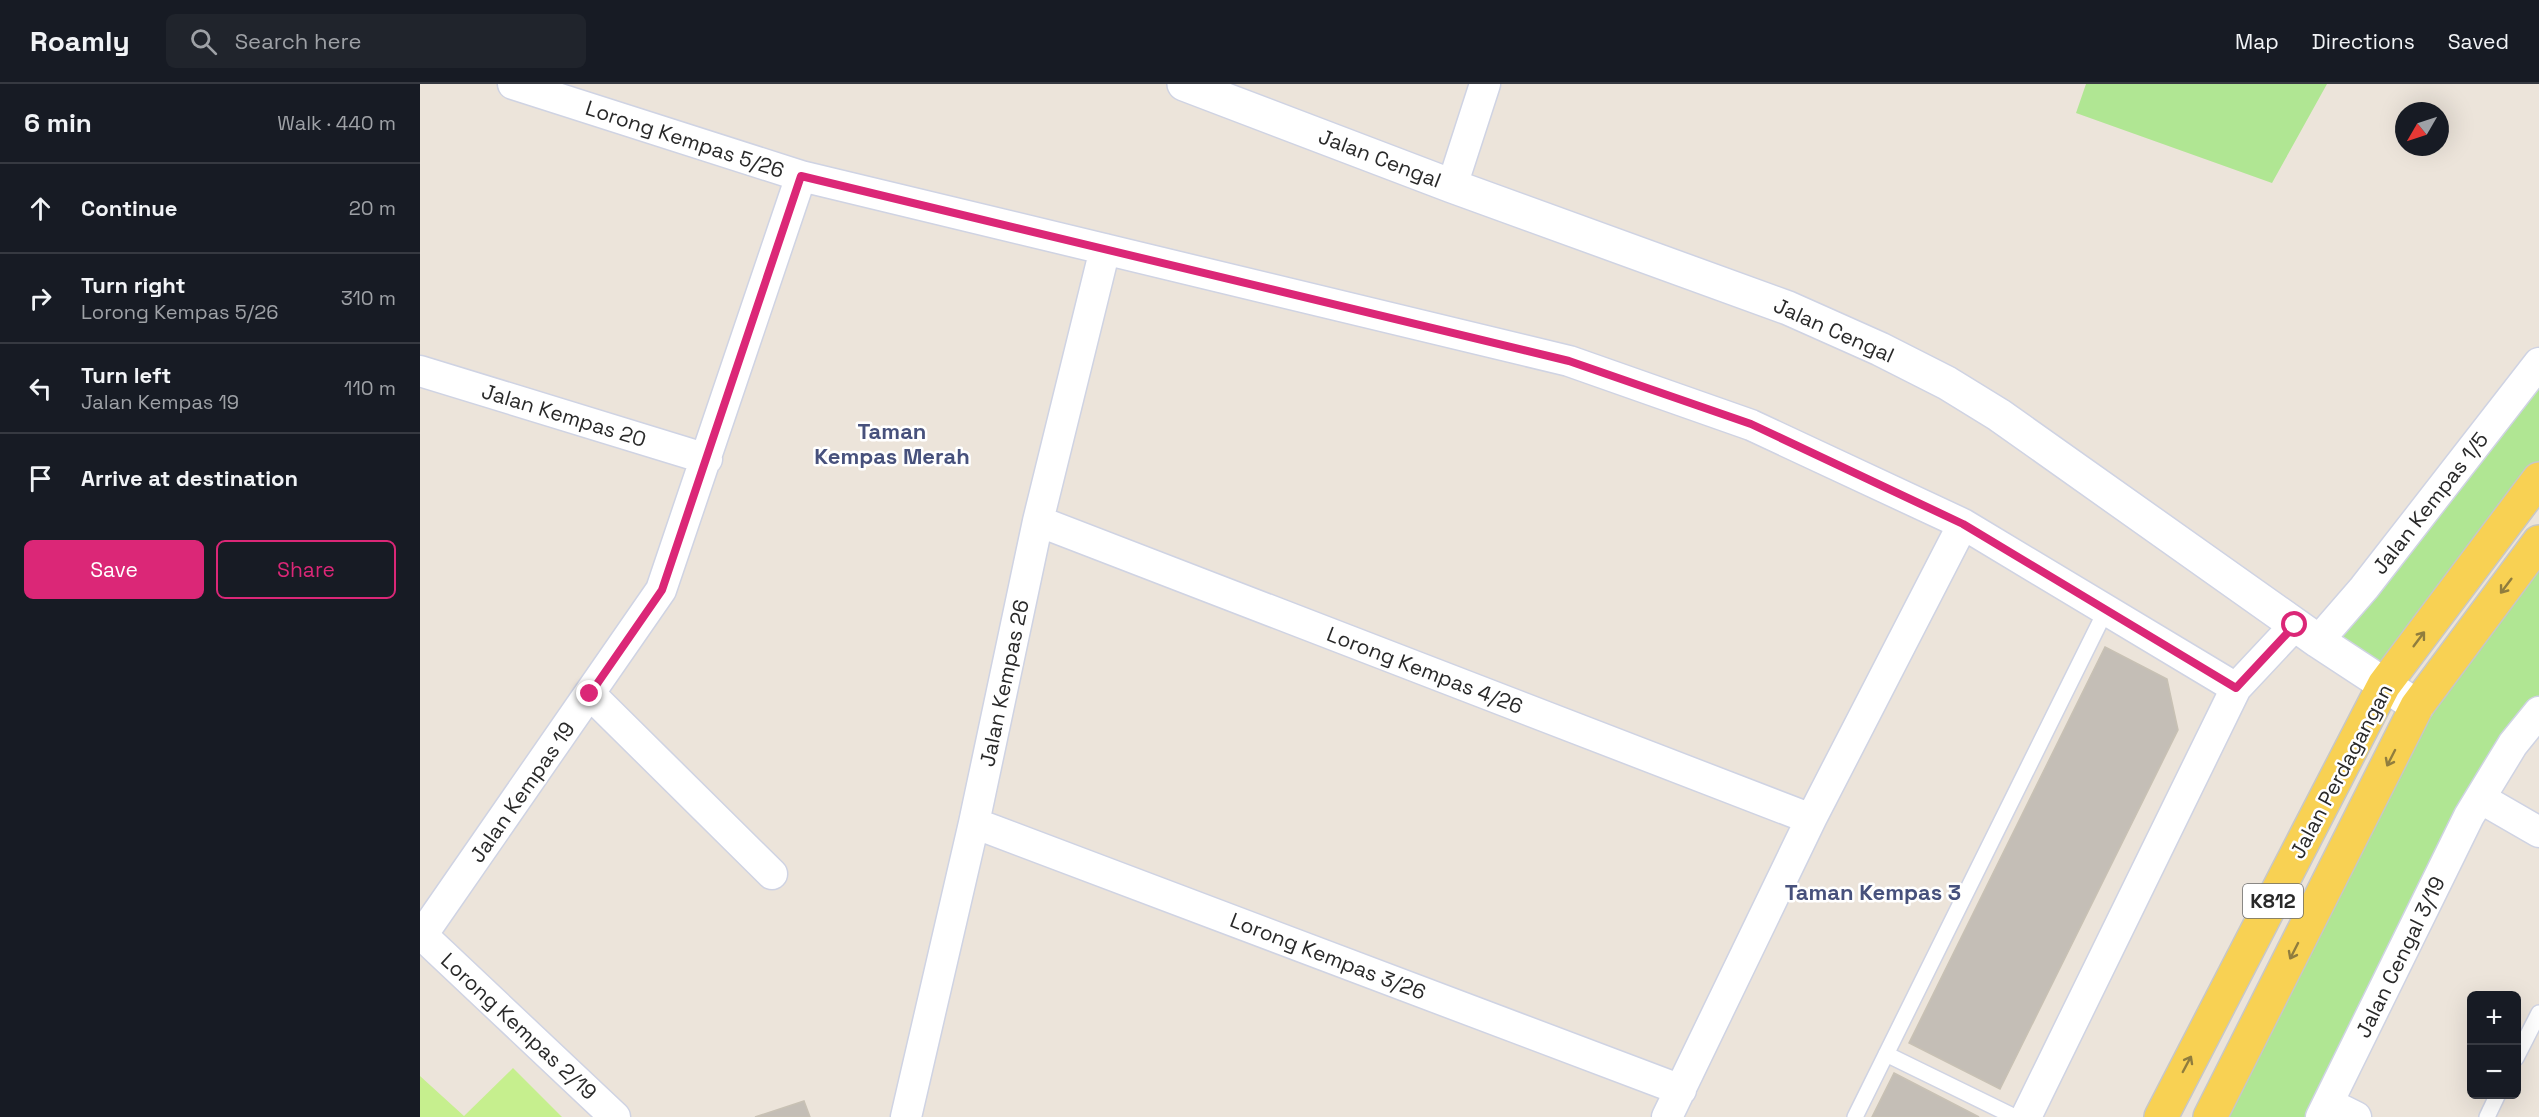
<!DOCTYPE html>
<meta charset="utf-8">
<style>
body{margin:0;font-family:"Space Grotesk",sans-serif;background:#20242c;color:#f1f3f6}
.controls{position:absolute;right:18px;bottom:18px;display:grid;overflow:hidden;border-radius:9px;box-shadow:0 6px 24px #0002}
.controls button{width:54px;height:54px;display:grid;place-items:center;padding:0;border:0;border-bottom:2px solid #363941;background:#171b24;color:#f1f3f6;font:30px sans-serif}
.compass{position:absolute;left:1975px;top:18px;width:54px;height:54px;border-radius:50%;background:#171b24;box-shadow:0 6px 24px #0002;rotate:231deg}
.stop{position:absolute;width:18px;height:18px;margin:-14px;border:4px solid #db2777;border-radius:50%;background:#fff}
.stop.end{background:#db2777;border-color:#fff;box-shadow:0 2px 6px #0008}
.list{margin:0;padding:0;list-style:none}
h2{display:flex;justify-content:space-between;align-items:center;height:78px;margin:0;padding:0 24px;font-size:26px}
h2 small{font-size:20px;font-weight:400;color:#9ea1a6}
.list li{display:grid;grid-template-columns:39px 1fr auto;gap:18px;align-items:center;box-sizing:border-box;height:90px;padding:0 24px;border-top:2px solid #363941}
.list b{display:block;font-size:22px;white-space:nowrap}
.list p{margin:0;font-size:20px;white-space:nowrap;color:#9ea1a6}
.list em{font-size:20px;font-style:normal;color:#9ea1a6}
.actions{display:flex;gap:12px;padding:18px 24px}
.actions a{flex:1;padding:14px 0;border:2px solid #db2777;border-radius:9px;text-align:center;font-size:21px;color:#db2777}
.actions .main{background:#db2777;color:#fff}
.icon{flex:none;width:33px;height:33px;fill:none;stroke:currentColor;stroke-width:2;stroke-linecap:round;stroke-linejoin:round}
.map{position:relative;flex:none;width:2119px;height:1033px;overflow:hidden}
header{display:flex;align-items:center;gap:36px;box-sizing:border-box;height:84px;padding:0 30px;background:#171b24;border-bottom:2px solid #363941}
header strong{font-size:28px}
nav{display:flex;gap:33px;margin-inline-start:auto;font-size:21px}
.search{width:420px;height:54px;background:#20242c;display:flex;align-items:center;gap:15px;box-sizing:border-box;padding:0 21px;border-radius:9px;color:#9ea1a6;font-size:22px}
main{display:flex}
aside{flex:1;background:#171b24}
.map>svg:first-child{display:block}
.green{fill:#b0e693}
.pitch{fill:#c6ef8e}
.building{fill:#c4beb6;stroke:#c8c1b4;stroke-width:1.5}
.lines{fill:none;stroke-linecap:round;stroke-linejoin:round}
.service-casing{stroke:#cfd3e3;stroke-width:18}
.minor-casing{stroke:#cfd3e3;stroke-width:33}
.tertiary-casing{stroke:#cfd3e3;stroke-width:36}
.primary-casing{stroke:#c7c7c7;stroke-width:36}
.service{stroke:#fff;stroke-width:15}
.minor{stroke:#fff;stroke-width:30}
.tertiary{stroke:#fff;stroke-width:33}
.primary{stroke:#f8d153;stroke-width:33}
.oneway{stroke:#907d3e}
.route{stroke:#db2777;stroke-width:8}
.labels{text-anchor:middle;dominant-baseline:central;stroke-width:5;stroke-linejoin:round;paint-order:stroke}
.shield{fill:#fff;stroke:#696969;stroke-width:1.5}
.shield-label{font-size:20px;font-weight:bold;fill:#292929}
.street-label{font-size:21px;fill:#292929;stroke:#fff}
.neighbourhood-label{font-size:22px;font-weight:bold;fill:#47517c;stroke:#fff}
</style>
<header>
<strong>Roamly</strong>
<div class="search"><svg class="icon" aria-label="search" viewBox="0 0 24 24"><circle cx="10" cy="10" r="6"/><path d="M15 15l6 6"/></svg>Search here</div>
<nav><a>Map</a><a>Directions</a><a>Saved</a></nav>
</header>
<main>
<aside>
<h2>6 min<small>Walk · 440 m</small></h2>
<ul class="list">
<li><svg class="icon" aria-label="ahead" viewBox="0 0 24 24"><path d="M12 20V5M6 11l6-6 6 6"/></svg><div><b>Continue</b></div><em>20 m</em></li>
<li><svg class="icon" aria-label="right" viewBox="0 0 24 24"><path d="M7 20v-9h11M14 6l5 5-5 5"/></svg><div><b>Turn right</b><p>Lorong Kempas 5/26</p></div><em>310 m</em></li>
<li><svg class="icon" aria-label="left" viewBox="0 0 24 24"><path d="M17 20v-9H6M10 6l-5 5 5 5"/></svg><div><b>Turn left</b><p>Jalan Kempas 19</p></div><em>110 m</em></li>
<li><svg class="icon" aria-label="arrive" viewBox="0 0 24 24"><path d="M6 21V4h12l-3 4 3 4H6"/></svg><div><b>Arrive at destination</b></div></li>
</ul>
<div class="actions"><a class="main">Save</a><a>Share</a></div>
</aside>
<div class="map">
<svg width="2119" height="1033" viewBox="0 0 2119 1033">
<rect width="100%" height="100%" fill="#ece4da"/>
<path class="green" d="M1666,0h241l-55,99 -196,-70z
M2119,277v118l-155,206 -66,-44z
M2119,458v170l-218,405h-111l207,-411z"/>
<path class="pitch" d="M93,984l49,49h-142v-41l44,40z"/>
<path class="building" d="M1685,563l62,32 11,51 -178,359 -91,-46z
M1474,989l85,44h-107z
M384,1017l6,16h-55z"/>
<g class="lines">
<defs>
<path id="service" d="M1466,970l129,63
M2096,974l23,-45
M1435,1033l251,-507
M2067,1033l11,-23"/>
<path id="minor" d="M93,0l288,92 768,185 182,64 212,99 273,164
M1032,102l33,-102
M0,287l287,88
M618,437l773,298
M1898,557l46,-53 175,-225
M170,610l182,180
M2060,714l59,34
M554,739l707,267
M2,851l193,182
M0,854l241,-348 140,-414
M1908,1019l28,14
M486,1033l68,-294 64,-302 67,-272
M1247,1033l144,-298 152,-295
M1606,1033l210,-429 59,-63
M1901,1033l148,-301 44,-72 26,-32"/>
<path id="tertiary" d="M764,0l268,102 336,122 92,41 67,34 52,32 319,226 99,65"/>
<path id="primary" d="M1741,1033l223,-432 155,-206
M1790,1033l207,-411 122,-164"/>
</defs>
<use href="#service" class="service-casing"/>
<use href="#minor" class="minor-casing"/>
<use href="#tertiary" class="tertiary-casing"/>
<use href="#primary" class="primary-casing"/>
<use href="#service" class="service"/>
<use href="#minor" class="minor"/>
<use href="#tertiary" class="tertiary"/>
<use href="#primary" class="primary"/>
</g>
<defs><path id="oneway-shaft" d="M-6 0H5M1.5-3L5.5 0L1.5 3" fill="none" stroke-width="1.6" stroke-linecap="round" stroke-linejoin="round" transform="scale(1.5)"/></defs>
<g class="oneway">
<use href="#oneway-shaft" transform="translate(2086 502) rotate(127)"/>
<use href="#oneway-shaft" transform="translate(1999 555) rotate(-53)"/>
<use href="#oneway-shaft" transform="translate(1971 674) rotate(117)"/>
<use href="#oneway-shaft" transform="translate(1874 867) rotate(117)"/>
<use href="#oneway-shaft" transform="translate(1767 980) rotate(-62)"/>
</g>
<g class="lines">
<path class="route" d="M170,610l72,-104 139,-414 768,185 182,63 212,100 273,164 59,-63"/>
</g>
<g class="labels">
<rect class="shield" x="1823" y="800" width="60" height="34" rx="4.5"/>
<g class="shield-label">
<text x="1853" y="817">K812</text>
</g>
<g class="street-label">
<text transform="translate(265 55) rotate(18)">Lorong Kempas 5/26</text>
<text transform="translate(960 74) rotate(21)">Jalan Cengal</text>
<text transform="translate(1414 246) rotate(24)">Jalan Cengal</text>
<text transform="translate(144 331) rotate(17)">Jalan Kempas 20</text>
<text transform="translate(2010 419) rotate(-52)">Jalan Kempas 1/5</text>
<text transform="translate(1005 586) rotate(21)">Lorong Kempas 4/26</text>
<text transform="translate(584 599) rotate(-78)">Jalan Kempas 26</text>
<text transform="translate(1921 687) rotate(-62)">Jalan Perdagangan</text>
<text transform="translate(102 708) rotate(-55)">Jalan Kempas 19</text>
<text transform="translate(908 872) rotate(21)">Lorong Kempas 3/26</text>
<text transform="translate(1980 873) rotate(-64)">Jalan Cengal 3/19</text>
<text transform="translate(99 942) rotate(43)">Lorong Kempas 2/19</text>
</g>
<g class="neighbourhood-label">
<text x="472" y="347">Taman<tspan x="472" dy="25">Kempas Merah</tspan></text>
<text x="1453" y="808">Taman Kempas 3</text>
</g>
</g>
</svg>
<div class="controls">
<button>+</button>
<button>−</button>
</div>
<svg class="compass" viewBox="-18 -18 36 36"><path d="M0-13l5 13h-10z" fill="#e53935"/><path d="M0 13l5-13h-10z" fill="#9ea1a6"/></svg>
<div class="stop" style="left:1875px;top:541px"></div>
<div class="stop end" style="left:170px;top:610px"></div>
</div>
</main>
